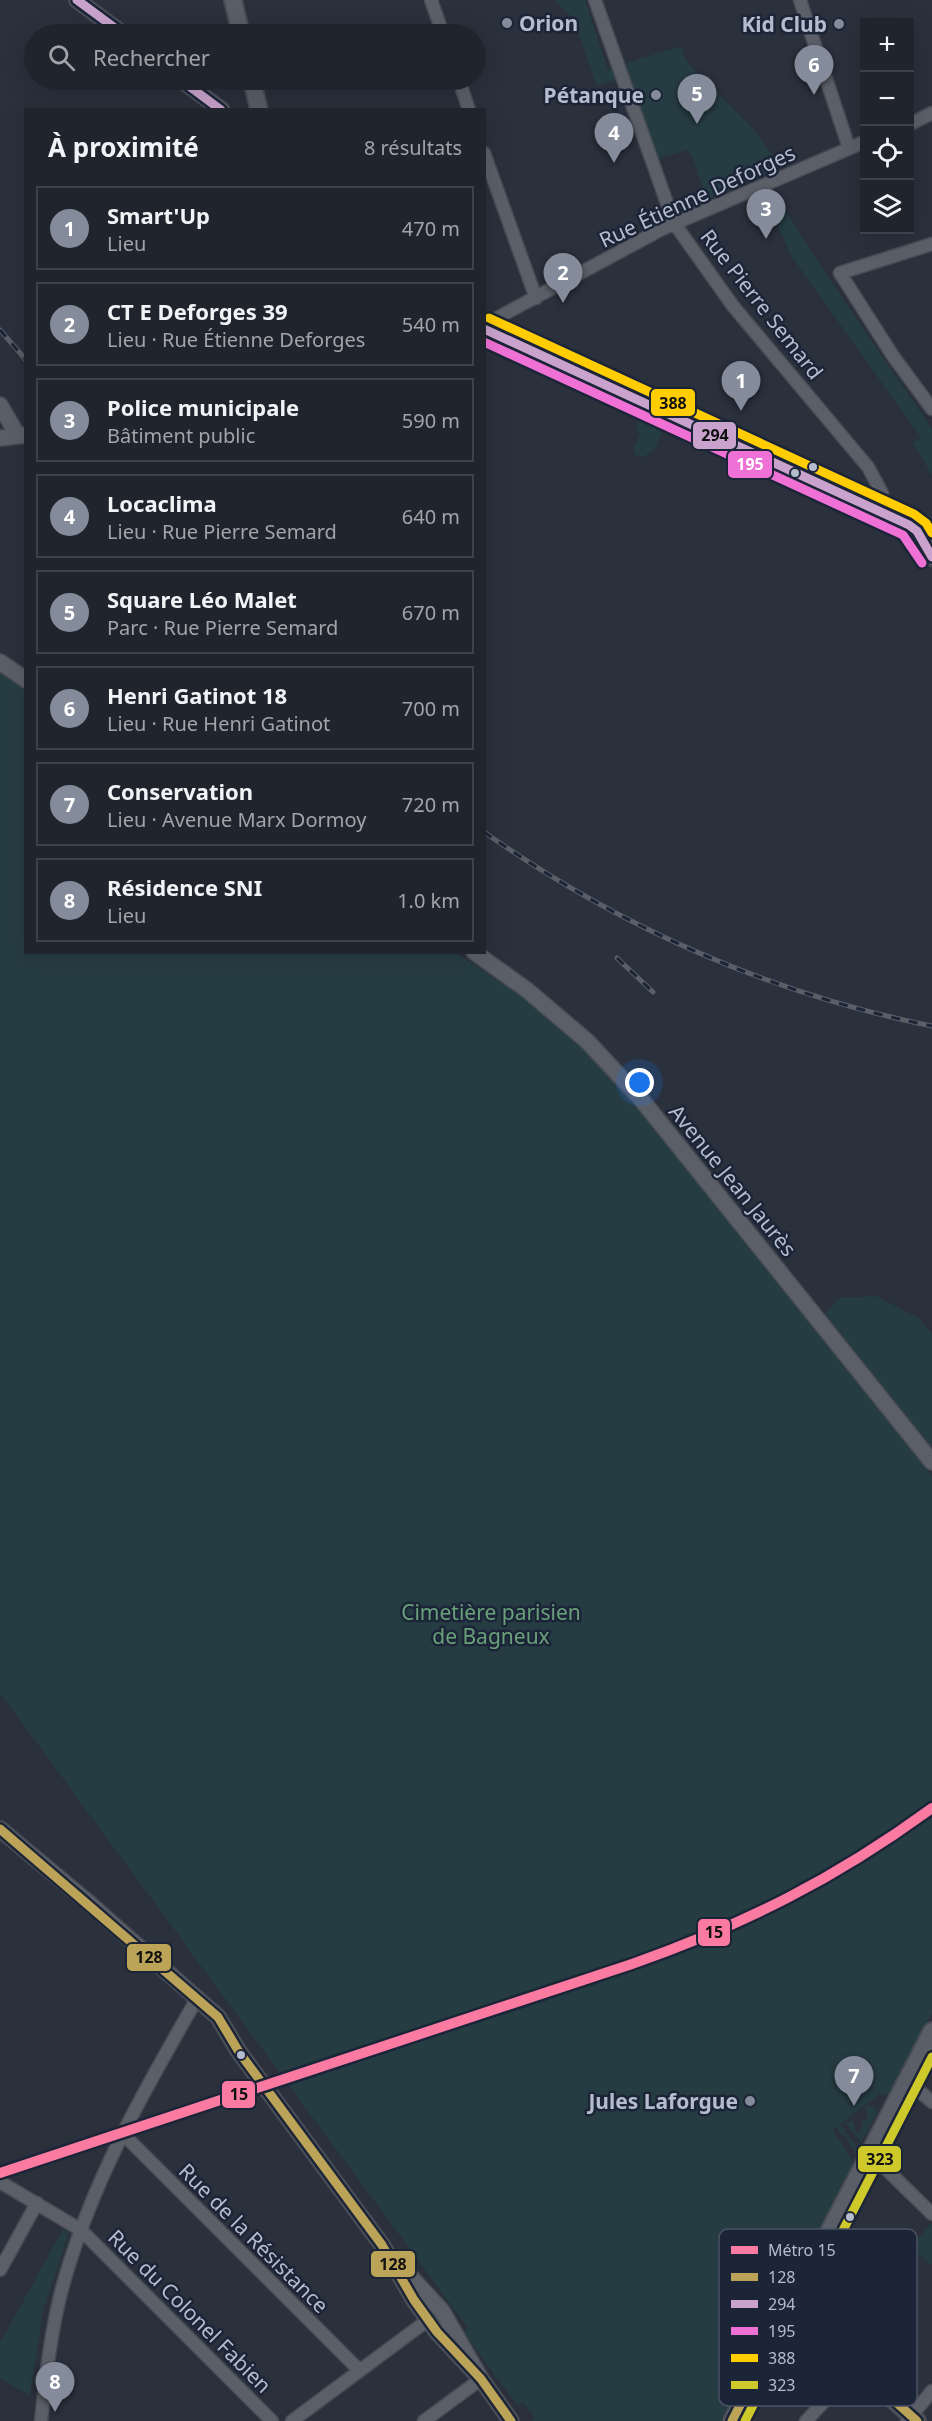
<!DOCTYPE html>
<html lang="fr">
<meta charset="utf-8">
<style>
body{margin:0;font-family:"Noto Sans",sans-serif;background:#282c35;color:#f1f3f6}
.controls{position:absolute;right:18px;top:18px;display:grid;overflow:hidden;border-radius:0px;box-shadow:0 6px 24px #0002}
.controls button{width:54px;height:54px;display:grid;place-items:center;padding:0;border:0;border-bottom:2px solid #3d4149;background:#20242d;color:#f1f3f6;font:30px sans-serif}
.you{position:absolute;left:640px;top:1083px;width:21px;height:21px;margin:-15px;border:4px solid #fff;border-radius:50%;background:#1a73e8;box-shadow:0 0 0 9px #1a73e833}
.badge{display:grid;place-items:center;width:39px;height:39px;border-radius:50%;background:#848b9a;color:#fff;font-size:20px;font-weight:700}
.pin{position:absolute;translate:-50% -50px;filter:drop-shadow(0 2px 3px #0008)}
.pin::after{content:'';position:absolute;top:32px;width:21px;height:18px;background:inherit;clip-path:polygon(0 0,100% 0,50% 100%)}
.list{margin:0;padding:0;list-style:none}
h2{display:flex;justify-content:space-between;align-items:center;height:78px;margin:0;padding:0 24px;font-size:26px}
h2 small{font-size:20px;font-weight:400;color:#a2a4aa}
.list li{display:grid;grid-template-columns:39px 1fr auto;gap:18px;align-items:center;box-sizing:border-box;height:84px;margin:0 12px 12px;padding:0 12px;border:2px solid #3d4149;border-radius:0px}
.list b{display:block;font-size:22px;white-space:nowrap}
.list p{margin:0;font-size:20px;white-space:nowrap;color:#a2a4aa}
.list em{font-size:20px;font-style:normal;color:#a2a4aa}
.icon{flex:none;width:33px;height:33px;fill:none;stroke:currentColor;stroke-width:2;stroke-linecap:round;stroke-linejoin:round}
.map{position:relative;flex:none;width:932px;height:2421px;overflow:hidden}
.search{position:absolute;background:#20242d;box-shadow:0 6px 24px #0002;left:24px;top:24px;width:462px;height:66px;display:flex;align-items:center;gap:15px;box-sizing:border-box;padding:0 21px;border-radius:33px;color:#a2a4aa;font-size:22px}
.panel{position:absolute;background:#20242d;box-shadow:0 6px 24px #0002;left:24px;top:108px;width:462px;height:846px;border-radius:0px}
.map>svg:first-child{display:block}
.green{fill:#263c43}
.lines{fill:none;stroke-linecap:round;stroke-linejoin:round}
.minor-casing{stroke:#474b54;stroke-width:15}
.tertiary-casing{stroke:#474b54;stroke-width:18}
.secondary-casing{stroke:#474b54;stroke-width:20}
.minor{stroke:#5b5f68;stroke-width:12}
.tertiary{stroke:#5b5f68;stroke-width:15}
.secondary{stroke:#595e67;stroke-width:16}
.rail-casing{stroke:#595e67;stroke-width:5}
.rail{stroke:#1c2538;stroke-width:3;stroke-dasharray:9;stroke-linecap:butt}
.bus-1-casing{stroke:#1c2538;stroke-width:14}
.bus-2-casing{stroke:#1c2538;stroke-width:14}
.bus-3-casing{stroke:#1c2538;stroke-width:14}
.bus-4-casing{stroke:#1c2538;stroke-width:14}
.bus-5-casing{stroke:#1c2538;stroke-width:14}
.bus-1{stroke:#bba357;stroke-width:9}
.bus-2{stroke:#c9a3cd;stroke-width:9}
.bus-3{stroke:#f071d6;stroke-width:9}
.bus-4{stroke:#ffcd01;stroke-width:9}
.bus-5{stroke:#cec92a;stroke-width:9}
.metro-1-casing{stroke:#1c2538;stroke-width:15}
.metro-1{stroke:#fa7aa2;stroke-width:10}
.poi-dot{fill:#848b9a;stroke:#1c2538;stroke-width:2}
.bus-dot{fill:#b4bccd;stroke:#1c2538;stroke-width:2}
.labels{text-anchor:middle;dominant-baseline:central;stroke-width:5;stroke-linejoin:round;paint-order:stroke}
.poi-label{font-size:21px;font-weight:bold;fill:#b4bccd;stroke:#1c2538;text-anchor:end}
.street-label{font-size:21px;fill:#b4bccd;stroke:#1c2538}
.park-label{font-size:21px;fill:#69a07a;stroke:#1c2538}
.key{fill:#1c2538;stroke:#4a5265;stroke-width:1.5}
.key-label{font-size:16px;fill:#b4bccd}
.line-badge{stroke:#1c2538;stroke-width:2}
.badge-label{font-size:16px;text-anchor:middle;font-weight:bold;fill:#fff}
.pale-badge-label{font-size:16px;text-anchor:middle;font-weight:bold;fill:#111}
</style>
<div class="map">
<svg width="932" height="2421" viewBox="0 0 932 2421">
<rect width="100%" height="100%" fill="#2a303c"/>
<path class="green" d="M554,0h31l23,70 5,-2 4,11 -20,7 -24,-68z
M681,46l5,15 71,72 24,34 -74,33 -15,-45 -4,-5 -31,9 -33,-95z
M773,191l47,74 112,164v46l-20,-33 10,-3 -130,-182 -28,-62z
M639,420l24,10 -9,20 -11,7 -7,-1 -3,-7 7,-15 -4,-7z
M899,503l33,14v7l-35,-18z
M0,669l25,20 1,263 431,1 63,42 61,52 43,45 308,384v537l-43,83 -10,-2 -46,36 21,34 -131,257h-192l4,-3 -12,-16 -6,3 -54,-73 5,-4 -468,-635z
M876,1296l43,22 13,16v113l-107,-133 14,-16z
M866,2106h6l6,6 -17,30 -15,-19 7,-3 3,12 4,1 2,-11 6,-5z
M841,2125l18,25 -2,5 -11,-18 -7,-4 -1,-7z
M932,2223v41h-2l-12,-10v-16z
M63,2229l6,3 -26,78 -13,85 -30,-16v-36z"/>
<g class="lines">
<defs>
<path id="minor" d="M431,0l12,34
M595,0l79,223 59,83 135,161 14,26 -8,16
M800,0l49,148
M459,80l10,30
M910,124l22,-11
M484,153l52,145
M932,244l-92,29 53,83 39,53
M484,325l178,-96 202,-87
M907,2080l25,22
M122,2133l237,237
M869,2156l10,6 53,52
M0,2182l81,48 191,191
M0,2270l37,-67
M41,2421c5,-45 10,-92 22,-136 28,-101 79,-191 131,-281
M292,2421l136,-101
M424,2421l57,-42
M806,2421l28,-30 -1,-18 13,-15
M907,2421l25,-30"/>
<path id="tertiary" d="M77,0l46,34
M181,80l41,30
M0,405l18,31
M0,438l26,-3
M0,662l26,18
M474,952l53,38 60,51 54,58 291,363
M0,1829l90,75 128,113 21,35 143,193 32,55 23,32 44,47
M400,2265l42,46 39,68 30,42"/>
<path id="secondary" d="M233,0l8,34
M252,80l7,30
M484,329l425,196 8,6 15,26
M790,2307l127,114
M732,2421l200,-390"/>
</defs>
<use href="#minor" class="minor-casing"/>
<use href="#tertiary" class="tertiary-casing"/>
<use href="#secondary" class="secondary-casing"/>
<use href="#minor" class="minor"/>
<use href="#tertiary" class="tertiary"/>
<use href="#secondary" class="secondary"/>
<defs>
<path id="rail" d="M0,330l26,30
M484,832c135,95 287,162 448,194
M617,958l36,34"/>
</defs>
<use href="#rail" class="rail-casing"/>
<use href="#rail" class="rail"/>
<defs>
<path id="bus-1" d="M0,1829l218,188 21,35 143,193 32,55 23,32 44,47 30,42
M732,2421l58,-114 127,114"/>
<path id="bus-2" d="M77,0l46,34
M181,80l40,30
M484,329l425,196 8,6 15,26"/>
<path id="bus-3" d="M484,342l419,193 19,28"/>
<path id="bus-4" d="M489,318l425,196 12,9 6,10"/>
<path id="bus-5" d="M745,2421l187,-364"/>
</defs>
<use href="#bus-1" class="bus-1-casing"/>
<use href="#bus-2" class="bus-2-casing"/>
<use href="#bus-3" class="bus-3-casing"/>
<use href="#bus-4" class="bus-4-casing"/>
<use href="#bus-5" class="bus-5-casing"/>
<use href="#bus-1" class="bus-1"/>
<use href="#bus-2" class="bus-2"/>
<use href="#bus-3" class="bus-3"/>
<use href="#bus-4" class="bus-4"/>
<use href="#bus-5" class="bus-5"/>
<defs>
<path id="metro-1" d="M0,2173l632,-209c113,-40 203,-85 300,-156"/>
</defs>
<use href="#metro-1" class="metro-1-casing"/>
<use href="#metro-1" class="metro-1"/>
</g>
<g class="poi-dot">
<circle cx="507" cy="23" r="6"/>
<circle cx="839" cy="24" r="6"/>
<circle cx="656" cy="95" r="6"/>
<circle cx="750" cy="2101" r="6"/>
</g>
<g class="bus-dot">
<circle cx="813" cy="467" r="5"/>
<circle cx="795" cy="473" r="5"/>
<circle cx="241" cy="2055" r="5"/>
<circle cx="850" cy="2217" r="5"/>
</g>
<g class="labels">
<g class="poi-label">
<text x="519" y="23" text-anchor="start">Orion</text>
<text x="827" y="24">Kid Club</text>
<text x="644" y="95">Pétanque</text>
<text x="738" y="2101">Jules Laforgue</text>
</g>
<g class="street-label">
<text transform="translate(697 196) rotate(-25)">Rue Étienne Deforges</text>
<text transform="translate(762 304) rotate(52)">Rue Pierre Semard</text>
<text transform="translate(733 1180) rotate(51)">Avenue Jean Jaurès</text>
<text transform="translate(254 2238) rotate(45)">Rue de la Résistance</text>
<text transform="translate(190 2311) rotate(45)">Rue du Colonel Fabien</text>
</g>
<g class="park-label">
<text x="491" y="1612">Cimetière parisien<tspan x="491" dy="24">de Bagneux</tspan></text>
</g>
</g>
<rect x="719" y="2229" width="198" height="177" rx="9" class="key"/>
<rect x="731" y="2246" width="27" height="8" fill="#fa7aa2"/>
<rect x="731" y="2273" width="27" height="8" fill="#bba357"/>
<rect x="731" y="2300" width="27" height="8" fill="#c9a3cd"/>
<rect x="731" y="2327" width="27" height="8" fill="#f071d6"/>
<rect x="731" y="2354" width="27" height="8" fill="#ffcd01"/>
<rect x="731" y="2381" width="27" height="8" fill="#cec92a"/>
<g class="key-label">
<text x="768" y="2256">Métro 15</text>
<text x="768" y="2283">128</text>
<text x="768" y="2310">294</text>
<text x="768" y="2337">195</text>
<text x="768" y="2364">388</text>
<text x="768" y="2391">323</text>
</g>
<g class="line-badge">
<rect x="650" y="388" width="46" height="29" rx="6" fill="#ffcd01"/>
<rect x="692" y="421" width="45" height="29" rx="6" fill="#c9a3cd"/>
<rect x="727" y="450" width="46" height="29" rx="6" fill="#f071d6"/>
<rect x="697" y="1918" width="34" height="29" rx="6" fill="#fa7aa2"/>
<rect x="126" y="1943" width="46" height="29" rx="6" fill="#bba357"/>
<rect x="221" y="2080" width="35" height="29" rx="6" fill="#fa7aa2"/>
<rect x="857" y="2145" width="45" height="28" rx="6" fill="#cec92a"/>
<rect x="370" y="2250" width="46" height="28" rx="6" fill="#bba357"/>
</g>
<g class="badge-label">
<text x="750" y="470">195</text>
</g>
<g class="pale-badge-label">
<text x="673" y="409">388</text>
<text x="715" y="441">294</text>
<text x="714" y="1938">15</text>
<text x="149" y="1963">128</text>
<text x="239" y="2100">15</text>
<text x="880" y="2165">323</text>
<text x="393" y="2270">128</text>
</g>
</svg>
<div class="controls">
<button>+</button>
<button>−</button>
<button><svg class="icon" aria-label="locate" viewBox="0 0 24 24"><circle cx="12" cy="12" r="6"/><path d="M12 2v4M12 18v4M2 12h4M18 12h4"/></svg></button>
<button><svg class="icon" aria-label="layers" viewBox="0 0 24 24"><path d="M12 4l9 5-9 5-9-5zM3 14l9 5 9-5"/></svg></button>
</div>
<div class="you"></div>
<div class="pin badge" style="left:741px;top:411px">1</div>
<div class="pin badge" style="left:563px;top:303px">2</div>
<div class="pin badge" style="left:766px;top:239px">3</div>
<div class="pin badge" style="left:614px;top:163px">4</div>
<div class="pin badge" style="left:697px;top:124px">5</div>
<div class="pin badge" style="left:814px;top:95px">6</div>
<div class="pin badge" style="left:854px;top:2106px">7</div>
<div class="pin badge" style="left:55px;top:2412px">8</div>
<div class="search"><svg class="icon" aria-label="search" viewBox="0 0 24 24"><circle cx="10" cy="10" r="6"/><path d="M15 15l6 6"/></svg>Rechercher</div>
<section class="panel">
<h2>À proximité<small>8 résultats</small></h2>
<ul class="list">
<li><span class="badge">1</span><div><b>Smart'Up</b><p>Lieu</p></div><em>470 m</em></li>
<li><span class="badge">2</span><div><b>CT E Deforges 39</b><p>Lieu · Rue Étienne Deforges</p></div><em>540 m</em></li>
<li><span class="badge">3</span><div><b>Police municipale</b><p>Bâtiment public</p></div><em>590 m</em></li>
<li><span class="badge">4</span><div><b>Locaclima</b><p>Lieu · Rue Pierre Semard</p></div><em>640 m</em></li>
<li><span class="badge">5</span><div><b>Square Léo Malet</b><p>Parc · Rue Pierre Semard</p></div><em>670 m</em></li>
<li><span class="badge">6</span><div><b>Henri Gatinot 18</b><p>Lieu · Rue Henri Gatinot</p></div><em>700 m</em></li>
<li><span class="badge">7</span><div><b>Conservation</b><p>Lieu · Avenue Marx Dormoy</p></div><em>720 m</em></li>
<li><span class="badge">8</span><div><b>Résidence SNI</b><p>Lieu</p></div><em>1.0 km</em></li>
</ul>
</section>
</div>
